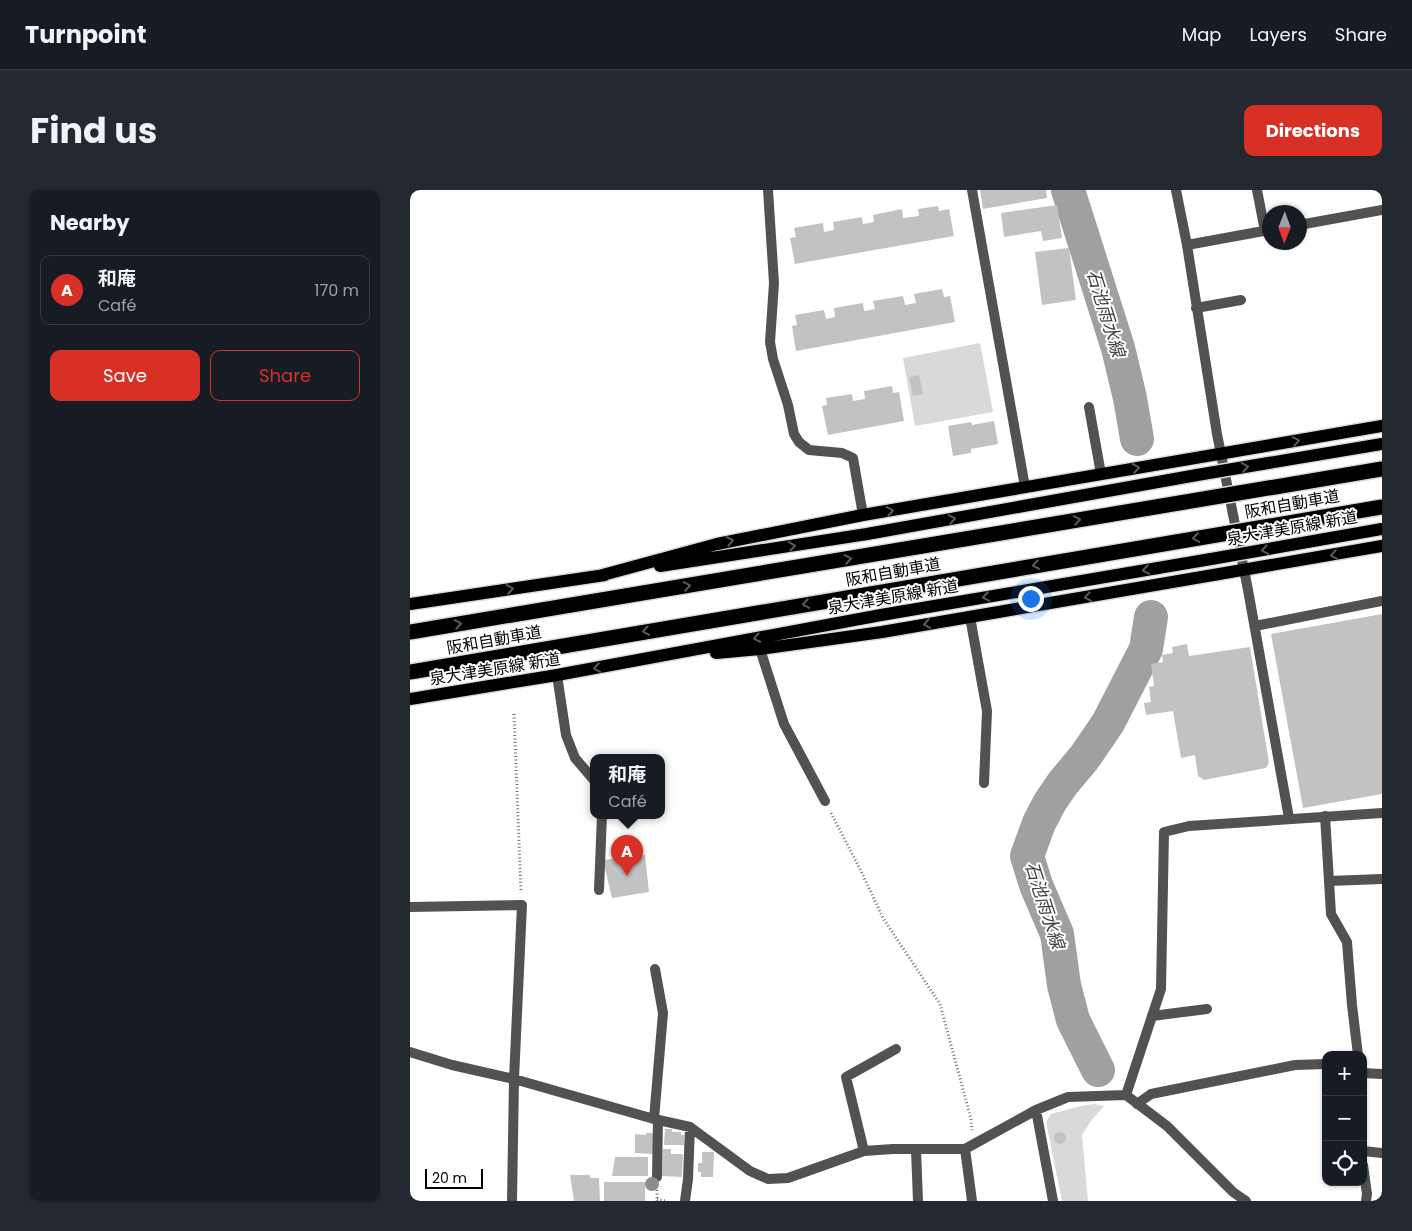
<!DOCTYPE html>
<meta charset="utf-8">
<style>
body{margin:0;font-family:Poppins,"Noto Sans JP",sans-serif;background:#242831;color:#f1f3f6}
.controls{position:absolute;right:15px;bottom:15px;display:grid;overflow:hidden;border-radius:10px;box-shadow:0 1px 4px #0004}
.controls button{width:45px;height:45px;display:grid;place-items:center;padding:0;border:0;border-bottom:1px solid #363941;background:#171b24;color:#f1f3f6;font:25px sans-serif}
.compass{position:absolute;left:852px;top:15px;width:45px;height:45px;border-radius:50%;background:#171b24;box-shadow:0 1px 4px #0004;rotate:181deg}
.scale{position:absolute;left:15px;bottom:12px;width:58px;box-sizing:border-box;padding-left:5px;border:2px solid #000;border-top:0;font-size:14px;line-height:18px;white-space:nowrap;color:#000;-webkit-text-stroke:4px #fff;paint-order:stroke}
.you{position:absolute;left:620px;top:408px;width:18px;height:18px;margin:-12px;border:4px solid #fff;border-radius:50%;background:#1a73e8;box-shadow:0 0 0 8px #1a73e833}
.badge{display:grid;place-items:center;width:32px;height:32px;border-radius:50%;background:#d93025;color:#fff;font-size:16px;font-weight:700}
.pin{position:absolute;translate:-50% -41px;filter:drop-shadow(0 1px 2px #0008)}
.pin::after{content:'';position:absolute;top:26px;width:18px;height:15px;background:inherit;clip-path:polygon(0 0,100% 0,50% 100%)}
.popup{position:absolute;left:180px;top:564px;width:75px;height:65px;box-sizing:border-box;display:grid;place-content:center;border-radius:10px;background:#171b24;filter:drop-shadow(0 1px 4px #0005);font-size:16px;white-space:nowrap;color:#9ea1a6}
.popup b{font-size:19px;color:#f1f3f6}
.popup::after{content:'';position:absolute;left:50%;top:100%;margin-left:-10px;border:10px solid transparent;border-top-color:#171b24}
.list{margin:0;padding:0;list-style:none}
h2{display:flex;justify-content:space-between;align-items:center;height:65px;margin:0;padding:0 20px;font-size:21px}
h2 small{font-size:16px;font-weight:400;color:#9ea1a6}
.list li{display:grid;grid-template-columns:32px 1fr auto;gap:15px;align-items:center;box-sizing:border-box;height:70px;margin:0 10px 10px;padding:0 10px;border:1px solid #363941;border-radius:10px}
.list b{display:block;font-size:19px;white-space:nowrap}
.list p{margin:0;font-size:16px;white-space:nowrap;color:#9ea1a6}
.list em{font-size:16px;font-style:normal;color:#9ea1a6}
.actions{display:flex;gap:10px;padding:15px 20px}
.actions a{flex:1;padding:11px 0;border:1px solid #d93025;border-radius:10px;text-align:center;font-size:18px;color:#d93025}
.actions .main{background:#d93025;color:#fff}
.icon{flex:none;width:28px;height:28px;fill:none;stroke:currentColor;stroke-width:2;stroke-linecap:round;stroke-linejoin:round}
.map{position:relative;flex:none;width:972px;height:1011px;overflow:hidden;border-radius:10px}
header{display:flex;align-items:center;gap:30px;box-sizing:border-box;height:70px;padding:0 25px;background:#171b24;border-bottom:1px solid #363941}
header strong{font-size:24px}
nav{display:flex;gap:28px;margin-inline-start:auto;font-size:18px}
.intro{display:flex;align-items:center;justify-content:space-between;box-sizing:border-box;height:120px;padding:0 30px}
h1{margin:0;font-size:35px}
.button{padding:12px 22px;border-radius:10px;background:#d93025;color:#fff;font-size:18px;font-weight:700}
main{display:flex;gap:30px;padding:0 30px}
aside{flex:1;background:#171b24;border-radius:10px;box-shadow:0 1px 4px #0004}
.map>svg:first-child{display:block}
.green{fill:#d9d9d9}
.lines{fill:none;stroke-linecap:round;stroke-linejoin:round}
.river{stroke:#a0a0a0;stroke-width:34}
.building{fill:#c2c2c2}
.primary-casing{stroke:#dbdbdb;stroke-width:15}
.path{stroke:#747474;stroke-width:3;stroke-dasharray:1 2.5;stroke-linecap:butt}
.lane{stroke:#525252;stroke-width:10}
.street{stroke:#525252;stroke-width:10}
.primary{stroke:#000;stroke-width:12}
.primary-bridge-casing{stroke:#dbdbdb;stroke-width:15;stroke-linecap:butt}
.highway-bridge-casing{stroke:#dbdbdb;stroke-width:18;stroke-linecap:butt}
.primary-bridge{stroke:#000;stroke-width:12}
.highway-bridge{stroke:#000;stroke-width:15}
.tree{fill:#8d8d8d}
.oneway{stroke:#595959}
.labels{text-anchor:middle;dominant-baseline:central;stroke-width:4;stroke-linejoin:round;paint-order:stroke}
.street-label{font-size:16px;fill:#000;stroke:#fff}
.water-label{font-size:18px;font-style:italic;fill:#414141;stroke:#fff}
</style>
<header>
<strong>Turnpoint</strong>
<nav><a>Map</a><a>Layers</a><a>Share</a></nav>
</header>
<div class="intro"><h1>Find us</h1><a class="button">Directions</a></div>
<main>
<aside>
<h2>Nearby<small></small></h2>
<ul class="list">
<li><span class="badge">A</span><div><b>和庵</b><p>Café</p></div><em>170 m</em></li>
</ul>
<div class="actions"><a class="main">Save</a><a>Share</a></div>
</aside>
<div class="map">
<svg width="972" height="1011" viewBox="0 0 972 1011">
<rect width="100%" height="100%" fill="#fff"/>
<path class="green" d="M570,153l13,69 -78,14 -12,-68z
M684,914l10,2 -13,15 -9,14 6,66h-26l-16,-79 5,-8 30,-8z"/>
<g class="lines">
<path class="river" d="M658,0l50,158 12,50 7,41
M688,880l-25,-50 -9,-35 -7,-51 -21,-49 -9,-29 12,-33 11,-21 13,-19 21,-25 24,-35 38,-74 5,-32"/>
</g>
<path class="building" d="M570,0h66l1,8 -64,11z
M647,15l5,33 -19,3 -2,-10 -37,6 -3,-24z
M528,16l1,5 10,-2 5,27 -159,28 -5,-26 6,-1 -2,-9 29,-5 1,9 10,-2 -1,-8 29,-5 1,7 11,-2 -1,-7 29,-6 1,9 16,-2 -1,-7z
M659,58l7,52 -34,5 -7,-53z
M532,99l2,8 6,-1 5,26 -159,29 -4,-25 5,-1 -2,-10 29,-5 2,9 9,-2 -1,-9 29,-5 1,8 11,-2 -2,-8 30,-5 2,9 11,-2 -2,-9z
M509,185l4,19 -10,2 -4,-19z
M482,196l1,7 6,-1 5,29 -76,14 -6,-29 5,-1 -1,-7 26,-4 1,7 12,-2 -1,-8z
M584,231l4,23 -27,5v4l-18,3 -5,-30 23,-4 1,3z
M972,424v180l-79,14 -32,-174z
M777,454l2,12 61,-9 19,116 -3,5 -62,12 -6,-4 -3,-21 -14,3 -8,-47 -27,4 -2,-12 7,-1 -2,-15 5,-1 -3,-22 12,-2 -1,-7 11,-2 -1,-6z
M235,665l4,37 -37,6 -9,-38z
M255,939h7v3h9v3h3v10h-20z
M644 948a6 6 0 1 1 12 0a6 6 0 1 1-12 0Z
M236,943h8l-1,21 -18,-1v-19l11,1z
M253,959h8v5h12l-1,23 -20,-1z
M292,962h12l-1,25h-12v-5h-3v-9h4z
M205,967h33v19h-36z
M160,985h20v3h9l1,23h-26z
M194,992h41v19h-41z"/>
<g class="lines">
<defs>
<path id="primary" d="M250,376l207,-32 330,-59
M189,386l118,-32 146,-29 519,-89
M0,414l195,-29
M306,463l44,-4 122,-17 500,-86
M0,509l147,-24 324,-60 330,-56"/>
</defs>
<use href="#primary" class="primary-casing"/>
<path class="path" d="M104,524l7,178
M421,623l29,56 23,49 57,86 31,115 1,11
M247,1000v11
M247,1009l8,2"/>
<path class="lane" d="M679,217l12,67
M350,459l24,75 41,77
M147,485l9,60 9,23 18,21
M919,691l53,-2
M189,700l3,-75
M742,826l55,-7
M727,914l14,-10 144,-29 31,-1
M953,961l19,2
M247,987l1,-57"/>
<path class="street" d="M358,0l6,93 -4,59 3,17 15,46 6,29 5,8 10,8 33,3 11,5 10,57
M562,0l53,297
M766,0l11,55 30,189 31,156 41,228
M847,0l8,41
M889,35l83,-15
M777,55l82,-15
M786,118l45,-8
M560,427l17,94 -3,72
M845,436l127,-25
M915,626l6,98 16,28 5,63 6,50
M0,717l112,-2 -8,174 -2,122
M0,862l42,13 62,14 140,40 36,8 60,44 18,8 20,-1 76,-27 29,-2h72l71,-39 32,-13 58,-2 41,31 66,66 13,9
M953,883l19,1
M716,905l35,-106 3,-157 25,-6 193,-13
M626,920l17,91
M244,929l9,-106 -8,-44
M555,959l7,52
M506,960l2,51
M454,961l-18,-74 50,-28
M953,975l4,29 -1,7
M275,1011l3,-22 2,-52"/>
<use href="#primary" class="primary"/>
<defs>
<path id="primary-bridge" d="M787,285l185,-31
M801,369l171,-30"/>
<path id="highway-bridge" d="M0,442l972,-163
M0,482l972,-165"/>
</defs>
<use href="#primary-bridge" class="primary-bridge-casing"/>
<use href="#highway-bridge" class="highway-bridge-casing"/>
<use href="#primary-bridge" class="primary-bridge"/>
<use href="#highway-bridge" class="highway-bridge"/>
</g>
<circle class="tree" cx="242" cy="994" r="7"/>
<defs><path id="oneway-chevron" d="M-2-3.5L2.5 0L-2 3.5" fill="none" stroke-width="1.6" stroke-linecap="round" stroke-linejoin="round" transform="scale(1.25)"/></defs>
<g class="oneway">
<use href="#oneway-chevron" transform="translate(886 251) rotate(-10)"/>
<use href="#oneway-chevron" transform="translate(835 277) rotate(-10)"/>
<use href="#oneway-chevron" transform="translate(726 278) rotate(-10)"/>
<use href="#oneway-chevron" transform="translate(480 321) rotate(-10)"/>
<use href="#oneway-chevron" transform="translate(542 329) rotate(-10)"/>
<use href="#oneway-chevron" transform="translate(667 330) rotate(-10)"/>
<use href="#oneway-chevron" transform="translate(786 348) rotate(170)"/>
<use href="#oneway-chevron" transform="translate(320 351) rotate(-11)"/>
<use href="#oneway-chevron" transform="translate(382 356) rotate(-9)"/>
<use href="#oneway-chevron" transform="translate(855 360) rotate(170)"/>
<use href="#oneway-chevron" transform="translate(924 365) rotate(170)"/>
<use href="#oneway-chevron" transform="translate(438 369) rotate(-10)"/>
<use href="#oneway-chevron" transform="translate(626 375) rotate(170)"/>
<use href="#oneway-chevron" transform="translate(736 380) rotate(170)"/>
<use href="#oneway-chevron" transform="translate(277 396) rotate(-10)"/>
<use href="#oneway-chevron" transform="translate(100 399) rotate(-9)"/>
<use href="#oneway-chevron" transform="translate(576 407) rotate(170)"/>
<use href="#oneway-chevron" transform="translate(678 407) rotate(170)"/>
<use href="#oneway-chevron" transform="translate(396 414) rotate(170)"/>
<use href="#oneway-chevron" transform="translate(48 434) rotate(-10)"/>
<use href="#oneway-chevron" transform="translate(517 434) rotate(170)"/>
<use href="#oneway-chevron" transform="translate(236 441) rotate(170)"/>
<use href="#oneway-chevron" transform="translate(347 448) rotate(169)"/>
<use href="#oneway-chevron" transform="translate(187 478) rotate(170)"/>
</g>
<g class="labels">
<g class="street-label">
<text transform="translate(882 314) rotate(-10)">阪和自動車道</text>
<text transform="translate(882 338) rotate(-10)">泉大津美原線 新道</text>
<text transform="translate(483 382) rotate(-10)">阪和自動車道</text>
<text transform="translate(483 407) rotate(-10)">泉大津美原線 新道</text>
<text transform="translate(84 450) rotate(-10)">阪和自動車道</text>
<text transform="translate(85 479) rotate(-9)">泉大津美原線 新道</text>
</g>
<g class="water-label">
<text transform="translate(696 123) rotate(73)">石池雨水線</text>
<text transform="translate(635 715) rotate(72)">石池雨水線</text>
</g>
</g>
</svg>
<div class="controls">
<button>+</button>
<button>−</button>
<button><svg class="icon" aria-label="locate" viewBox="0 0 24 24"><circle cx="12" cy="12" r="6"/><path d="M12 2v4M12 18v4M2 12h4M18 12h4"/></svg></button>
</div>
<svg class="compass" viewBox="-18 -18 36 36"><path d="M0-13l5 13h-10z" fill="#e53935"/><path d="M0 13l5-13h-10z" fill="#9ea1a6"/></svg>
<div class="scale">20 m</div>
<div class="you"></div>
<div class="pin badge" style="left:217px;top:686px">A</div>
<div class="popup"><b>和庵</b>Café</div>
</div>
</main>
